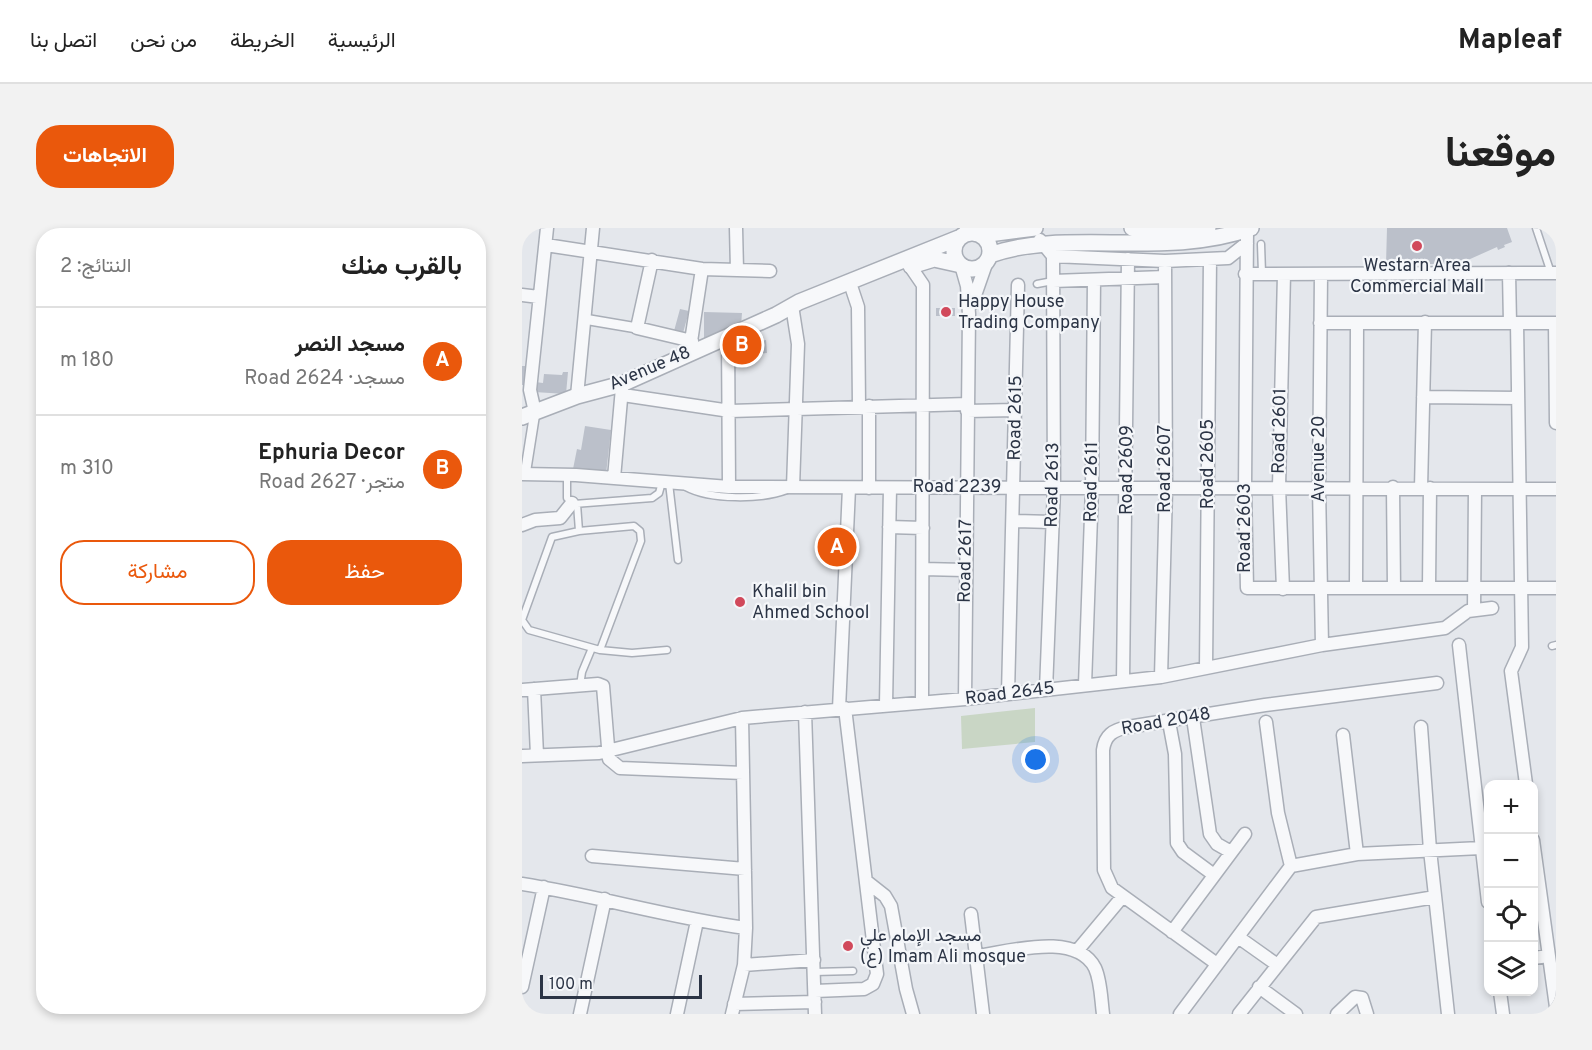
<!DOCTYPE html>
<html lang="ar">
<meta charset="utf-8">
<style>
body{margin:0;font-family:Overpass,Vazirmatn,sans-serif;background:#f2f2f2;color:#222;direction:rtl}
.controls{position:absolute;right:18px;bottom:18px;display:grid;overflow:hidden;border-radius:12px;box-shadow:0 3px 9px #0003}
.controls button{width:54px;height:54px;display:grid;place-items:center;padding:0;border:0;border-bottom:2px solid #e0e0e0;background:#fff;color:#222;font:30px sans-serif}
.scale{position:absolute;left:18px;bottom:15px;width:162px;box-sizing:border-box;padding-left:6px;border:3px solid #2b3445;border-top:0;font-size:16px;line-height:21px;white-space:nowrap;color:#2b3445;-webkit-text-stroke:4px #f4f6f9;paint-order:stroke}
.you{position:absolute;left:514px;top:532px;width:21px;height:21px;margin:-15px;border:4px solid #fff;border-radius:50%;background:#1a73e8;box-shadow:0 0 0 9px #1a73e833}
.badge{display:grid;place-items:center;width:39px;height:39px;border-radius:50%;background:#ea580c;color:#fff;font-size:20px;font-weight:700}
.pin{position:absolute;translate:-50% -50%;border:3px solid #fff;box-shadow:0 2px 6px #0006}
.list{margin:0;padding:0;list-style:none}
h2{display:flex;justify-content:space-between;align-items:center;height:78px;margin:0;padding:0 24px;font-size:26px}
h2 small{font-size:20px;font-weight:400;color:#767676}
.list li{display:grid;grid-template-columns:39px 1fr auto;gap:18px;align-items:center;box-sizing:border-box;height:108px;padding:0 24px;border-top:2px solid #e0e0e0}
.list b{display:block;font-size:22px;white-space:nowrap}
.list p{margin:0;font-size:20px;white-space:nowrap;color:#767676}
.list em{font-size:20px;font-style:normal;color:#767676}
.actions{display:flex;gap:12px;padding:18px 24px}
.actions a{flex:1;padding:14px 0;border:2px solid #ea580c;border-radius:24px;text-align:center;font-size:21px;color:#ea580c}
.actions .main{background:#ea580c;color:#fff}
.icon{flex:none;width:33px;height:33px;fill:none;stroke:currentColor;stroke-width:2;stroke-linecap:round;stroke-linejoin:round}
.map{position:relative;flex:none;width:1034px;height:786px;overflow:hidden;direction:ltr;border-radius:24px}
header{display:flex;align-items:center;gap:36px;box-sizing:border-box;height:84px;padding:0 30px;background:#fff;border-bottom:2px solid #e0e0e0}
header strong{font-size:28px}
nav{display:flex;gap:33px;margin-inline-start:auto;font-size:21px}
.intro{display:flex;align-items:center;justify-content:space-between;box-sizing:border-box;height:144px;padding:0 36px}
h1{margin:0;font-size:42px}
.button{padding:15px 27px;border-radius:24px;background:#ea580c;color:#fff;font-size:21px;font-weight:700}
main{display:flex;gap:36px;padding:0 36px}
aside{flex:1;background:#fff;border-radius:24px;box-shadow:0 3px 9px #0003}
.map>svg:first-child{display:block}
.green{fill:#c9d6c5}
.building{fill:#bbc0ca}
.lines{fill:none;stroke-linecap:round;stroke-linejoin:round}
.service-casing{stroke:#a9aeb7;stroke-width:9}
.pedestrian-casing{stroke:#a9aeb7;stroke-width:12}
.minor-casing{stroke:#a9aeb7;stroke-width:15}
.tertiary-casing{stroke:#a9aeb7;stroke-width:18}
.service{stroke:#f7f8fa;stroke-width:6}
.pedestrian{stroke:#f7f8fa;stroke-width:9}
.minor{stroke:#f7f8fa;stroke-width:12}
.tertiary{stroke:#f7f8fa;stroke-width:15}
.poi-dot{fill:#d1495b;stroke:#f4f6f9;stroke-width:2}
.labels{text-anchor:middle;dominant-baseline:central;stroke-width:4.5;stroke-linejoin:round;paint-order:stroke}
.poi-label{font-size:18px;fill:#2b3445;stroke:#f4f6f9;text-anchor:start}
.street-label{font-size:18px;fill:#2b3445;stroke:#f4f6f9}
</style>
<header>
<strong>Mapleaf</strong>
<nav><a>الرئيسية</a><a>الخريطة</a><a>من نحن</a><a>اتصل بنا</a></nav>
</header>
<div class="intro"><h1>موقعنا</h1><a class="button">الاتجاهات</a></div>
<main>
<div class="map">
<svg width="1034" height="786" viewBox="0 0 1034 786">
<rect width="100%" height="100%" fill="#e4e7ec"/>
<path class="green" d="M513,480v34l-73,7 -1,-33z"/>
<path class="building" d="M865,0h120l5,14 -8,3 1,2 -7,3 -1,-3 -38,17h-73z
M414,80h19v8h-19z
M158,81l9,2 -6,22 -9,-2z
M182,84l38,1 -1,13 -37,14z
M244,112l1,13 -31,3 -1,-11z
M0,138h6l-2,19h-4z
M41,144h5l-2,22 -32,-2 1,-10 8,1 1,-9 18,1z
M63,198l26,4 -5,44h-34l5,-25 4,1z"/>
<g class="lines">
<defs>
<path id="service" d="M1014,0l15,45
M739,16l1,29
M515,56l16,-3
M45,247v23l7,6 78,-6 7,-5 3,-11
M147,255l9,77
M164,259c24,13 75,13 101,3
M55,276l2,27
M0,392l30,-83 27,-6 55,-5 6,5 1,10 -41,109
M0,392l7,10 71,20 32,3 35,-3
M1030,418l4,-1
M58,458l2,-14 10,-24
M292,744l39,-1"/>
<path id="pedestrian" d="M62,91l53,9
M3,247l10,-63"/>
<path id="minor" d="M214,0l1,42
M444,0l3,5
M725,2l-2,258 2,100h309
M518,12l13,16 1,232 -8,202
M24,17l156,24 68,2
M531,28l112,5 63,-3 19,-15
M130,32l-15,68 55,13
M439,37l6,21 2,28 -4,385
M388,38l13,19 -1,417
M987,45l1,50
M723,46l311,-1
M799,46l-2,213 3,158
M531,53l112,-4
M330,61l6,18 1,99
M0,67l17,2
M450,76l15,-43
M271,84l5,32 -5,143
M798,95h236
M995,95l5,324 -11,24 15,113
M1033,95l1,100
M206,108l1,151
M168,120l12,-79
M101,167l107,16 238,-7
M55,168l16,-168
M901,169l95,1
M445,183l48,-1
M13,184l-5,-22 17,-162
M0,246l54,1 153,12 827,2
M92,250l8,-90
M871,259l1,100
M347,260v-82
M899,260l4,-166
M492,293l38,1
M0,297l13,-5 25,-2 12,-15
M367,299l34,1
M401,341l42,1
M907,359l1,-99
M834,360l1,-265
M761,361l-4,-102 5,-213
M952,382l1,-121
M937,417l29,257
M684,440l4,-409
M639,449l5,-188 -1,-228
M601,453l5,-422
M563,457l7,-197 2,-208
M12,461l3,66
M0,462l76,-6 5,2 6,73 11,9 123,5
M486,466l10,-409
M364,477l4,-217
M317,481l10,-221
M283,484l10,302
M671,490l17,116 7,10 14,8
M647,494l6,32 2,89 6,9 31,23
M744,494l12,91 13,53
M899,499l9,123 18,164
M821,507l14,119
M0,528l77,-3 143,-35 223,-19 196,-22 161,-32 123,-17 23,-17 24,-3
M1011,612l23,167
M70,628l153,13
M344,653l19,15 6,10 15,83 7,25
M0,656c76,12 149,34 224,44
M449,686l12,100
M650,704l73,-98
M716,709l38,27
M555,723l46,-55
M454,728c33,-4 100,-25 119,12 6,13 6,31 8,46
M1011,730l16,-2
M695,736l-105,-76 -8,-18 -1,-120c2,-15 10,-20 25,-23l137,-22 172,-22
M222,737l70,-5
M0,759l22,-100
M737,759l37,27
M293,763l49,-2 9,-5 4,-10 -32,-266
M978,764l3,22
M212,776l81,-2
M58,786l25,-115
M155,786l20,-93
M210,786l12,-49 2,-37 -4,-210
M658,786l111,-148 66,-12 124,-6
M717,786l77,-97 119,-20
M815,786l18,-17 7,1 5,16"/>
<path id="tertiary" d="M610,0h76
M432 23a18 18 0 1 1 36 0a18 18 0 1 1-36 0Z
M459,7l54,-7
M468,27c73,-27 176,4 261,-27
M389,38l23,-7 27,6
M0,189l55,-21 45,-12 154,-69 23,-13 162,-65"/>
</defs>
<use href="#service" class="service-casing"/>
<use href="#pedestrian" class="pedestrian-casing"/>
<use href="#minor" class="minor-casing"/>
<use href="#tertiary" class="tertiary-casing"/>
<use href="#service" class="service"/>
<use href="#pedestrian" class="pedestrian"/>
<use href="#minor" class="minor"/>
<use href="#tertiary" class="tertiary"/>
</g>
<g class="poi-dot">
<circle cx="895" cy="18" r="6"/>
<circle cx="424" cy="84" r="6"/>
<circle cx="218" cy="374" r="6"/>
<circle cx="326" cy="718" r="6"/>
</g>
<g class="labels">
<g class="poi-label">
<text x="895" y="38" text-anchor="middle">Westarn Area<tspan x="895" dy="21">Commercial Mall</tspan></text>
<text x="436" y="74">Happy House<tspan x="436" dy="21">Trading Company</tspan></text>
<text x="230" y="364">Khalil bin<tspan x="230" dy="21">Ahmed School</tspan></text>
<text x="338" y="708">مسجد الإمام علي<tspan x="338" dy="21">(ع) Imam Ali mosque</tspan></text>
</g>
<g class="street-label">
<text transform="translate(128 141) rotate(-23)">Avenue 48</text>
<text transform="translate(494 190) rotate(-89)">Road 2615</text>
<text transform="translate(758 203) rotate(-89)">Road 2601</text>
<text transform="translate(797 231) rotate(-90)">Avenue 20</text>
<text transform="translate(686 236) rotate(-90)">Road 2605</text>
<text transform="translate(643 241) rotate(-90)">Road 2607</text>
<text transform="translate(605 242) rotate(-90)">Road 2609</text>
<text transform="translate(570 254) rotate(-89)">Road 2611</text>
<text transform="translate(531 257) rotate(-89)">Road 2613</text>
<text x="435" y="259">Road 2239</text>
<text transform="translate(723 300) rotate(-90)">Road 2603</text>
<text transform="translate(444 333) rotate(-89)">Road 2617</text>
<text transform="translate(488 466) rotate(-7)">Road 2645</text>
<text transform="translate(644 494) rotate(-10)">Road 2048</text>
</g>
</g>
</svg>
<div class="controls">
<button>+</button>
<button>−</button>
<button><svg class="icon" aria-label="locate" viewBox="0 0 24 24"><circle cx="12" cy="12" r="6"/><path d="M12 2v4M12 18v4M2 12h4M18 12h4"/></svg></button>
<button><svg class="icon" aria-label="layers" viewBox="0 0 24 24"><path d="M12 4l9 5-9 5-9-5zM3 14l9 5 9-5"/></svg></button>
</div>
<div class="scale">100 m</div>
<div class="you"></div>
<div class="pin badge" style="left:315px;top:319px">A</div>
<div class="pin badge" style="left:220px;top:117px">B</div>
</div>
<aside>
<h2>بالقرب منك<small>النتائج: 2</small></h2>
<ul class="list">
<li><span class="badge">A</span><div><b>مسجد النصر</b><p>مسجد · Road 2624</p></div><em>180 m</em></li>
<li><span class="badge">B</span><div><b>Ephuria Decor</b><p>متجر · Road 2627</p></div><em>310 m</em></li>
</ul>
<div class="actions"><a class="main">حفظ</a><a>مشاركة</a></div>
</aside>
</main>
